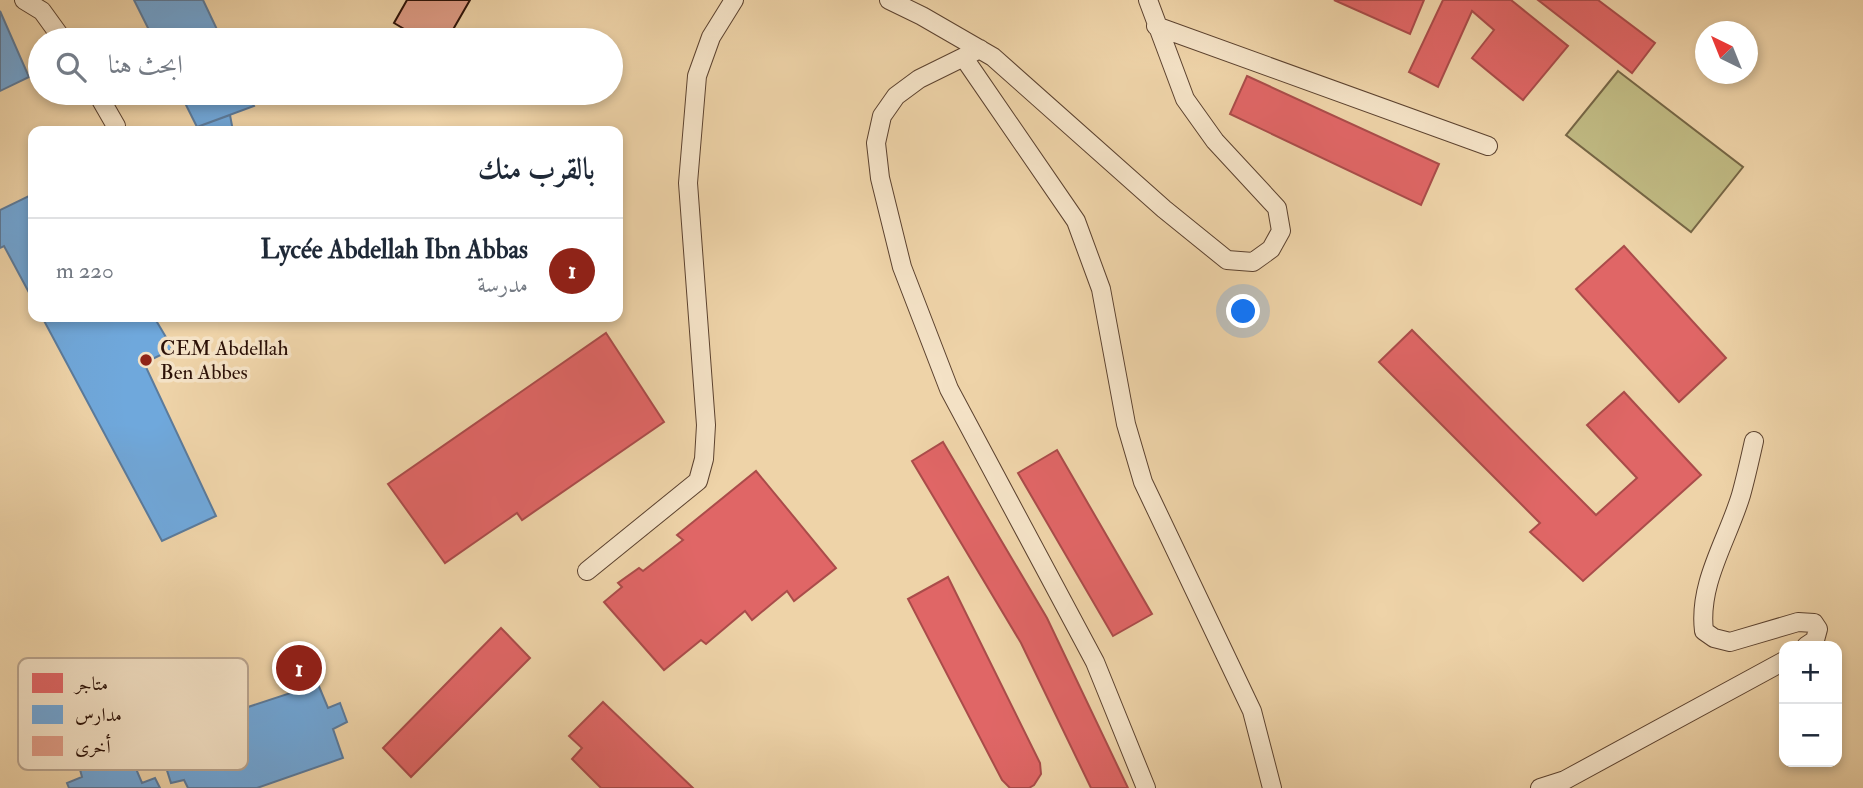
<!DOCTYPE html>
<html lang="ar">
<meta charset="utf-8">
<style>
body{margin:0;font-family:"IM FELL Double Pica",Amiri,serif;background:#f6f6f7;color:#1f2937;direction:rtl}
.controls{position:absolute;right:21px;bottom:21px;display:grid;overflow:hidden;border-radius:14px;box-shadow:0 4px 10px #0003}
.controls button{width:63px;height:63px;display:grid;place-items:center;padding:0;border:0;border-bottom:2px solid #e0e1e3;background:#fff;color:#1f2937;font:35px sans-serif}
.compass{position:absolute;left:1695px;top:21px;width:63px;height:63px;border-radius:50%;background:#fff;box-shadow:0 4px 10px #0003;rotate:317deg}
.you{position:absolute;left:1244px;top:312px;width:24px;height:24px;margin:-18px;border:5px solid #fff;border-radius:50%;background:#1a73e8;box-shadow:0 0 0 10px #1a73e833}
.badge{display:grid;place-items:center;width:46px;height:46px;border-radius:50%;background:#8f2418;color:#fff;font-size:23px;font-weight:700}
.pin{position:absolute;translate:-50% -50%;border:4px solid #fff;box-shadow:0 2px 7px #0006}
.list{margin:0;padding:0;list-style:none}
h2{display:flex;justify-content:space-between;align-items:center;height:91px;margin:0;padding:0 28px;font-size:30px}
h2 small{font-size:23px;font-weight:400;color:#747a83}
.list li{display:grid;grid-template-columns:46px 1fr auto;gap:21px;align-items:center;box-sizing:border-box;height:105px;padding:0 28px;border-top:2px solid #e0e1e3}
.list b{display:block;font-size:26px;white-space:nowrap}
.list p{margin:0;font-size:23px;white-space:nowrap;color:#747a83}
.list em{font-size:23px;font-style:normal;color:#747a83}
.icon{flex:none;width:38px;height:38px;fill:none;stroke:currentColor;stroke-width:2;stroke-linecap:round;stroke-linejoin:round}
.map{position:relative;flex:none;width:1863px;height:788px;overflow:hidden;direction:ltr}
.search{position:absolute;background:#fff;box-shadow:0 4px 10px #0003;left:28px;top:28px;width:595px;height:77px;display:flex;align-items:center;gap:18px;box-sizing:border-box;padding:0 24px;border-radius:38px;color:#747a83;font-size:26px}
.panel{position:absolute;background:#fff;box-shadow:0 4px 10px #0003;left:28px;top:126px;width:595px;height:196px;border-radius:14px;direction:rtl}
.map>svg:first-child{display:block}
.green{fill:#c0ba83;stroke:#766645;stroke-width:2}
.shops{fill:#e06666;stroke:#aa4c4a;stroke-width:2}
.schools{fill:#6fa8dc;stroke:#5b7b9c;stroke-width:2}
.building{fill:#df9c86;stroke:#2c1107;stroke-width:2}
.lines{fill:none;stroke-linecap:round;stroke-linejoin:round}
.service-casing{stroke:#5c422f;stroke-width:20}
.service{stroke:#f4e2c6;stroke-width:18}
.poi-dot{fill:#8f2418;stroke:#f4e2c6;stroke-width:2.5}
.labels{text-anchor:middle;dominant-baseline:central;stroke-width:7;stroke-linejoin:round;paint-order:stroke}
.poi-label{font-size:21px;fill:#2c1107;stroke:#f4e2c6;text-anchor:start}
.key{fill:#f4e2c6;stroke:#b8a38d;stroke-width:2}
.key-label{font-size:19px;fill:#2c1107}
</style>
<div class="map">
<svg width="1863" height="788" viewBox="0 0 1863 788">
<rect width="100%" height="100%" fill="#eed3a8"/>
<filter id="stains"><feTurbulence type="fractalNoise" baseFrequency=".00286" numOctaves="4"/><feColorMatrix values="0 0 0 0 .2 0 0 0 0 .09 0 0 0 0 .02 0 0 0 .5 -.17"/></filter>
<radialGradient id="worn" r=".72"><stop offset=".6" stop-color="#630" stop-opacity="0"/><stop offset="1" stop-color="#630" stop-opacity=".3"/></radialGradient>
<path class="green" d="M1618,71l125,96 -52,65 -125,-97z"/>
<path class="shops" d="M1334,0h90l-14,34z
M1443,0h68l57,46 -45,54 -51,-42 22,-28 -22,-19 -34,76 -29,-15z
M1538,0h60l57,43 -23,30z
M1247,76l192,88 -18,41 -191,-91z
M1624,246l102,112 -47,44 -103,-113z
M1412,330l184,185 41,-37 -50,-53 37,-33 77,83 -118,106 -53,-49 10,-9 -161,-161z
M606,333l58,89 -142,98 -5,-7 -72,50 -57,-79z
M943,442l104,176 81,170h-37l-70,-145 -109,-182z
M1057,450l95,164 -39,22 -95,-163z
M756,471l80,97 -42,33 -7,-10 -35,29 -7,-9 -39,33 -5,-4 -37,30 -60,-68 18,-15 -4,-4 21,-15 4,3 40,-31 -6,-5z
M948,577l92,186 1,11 -7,11 -5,3h-19l-8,-8 -94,-181z
M501,628l29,30 -119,119 -28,-29z
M603,702l90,86h-92l-29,-29 10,-11 -13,-12z"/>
<path class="schools" d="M134,0h69l19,40h-68z
M0,11l29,66 -29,14z
M180,93h67l7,13 -57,21z
M230,115l3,16h-46l10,-4z
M33,194v106l-29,-54 -4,2v-38z
M42,317h112l19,32 -29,14 72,153 -54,25z
M318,684l10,24 12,-5 7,19 -14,7 10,29 -86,30h-69l-4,-8 -13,3 -7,-22 13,-3 -11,-24z
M126,745l16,38 13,-5 5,10h-91l-2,-5 15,-6 -4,-15z"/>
<path class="building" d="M407,0h63l-23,40h-24l-29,-17z"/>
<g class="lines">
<defs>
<path id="service" d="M24,0l18,11 21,29
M889,0l33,16 71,41 171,152 63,51 26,2 18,-13 10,-18 -4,-23 -62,-67 -30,-42 -37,-99
M1156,26l332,120
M980,49l-61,30 -23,17 -14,20 -6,27 4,35 22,89 47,122 146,273 51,126
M964,58l112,163 25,68 25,135 17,58 109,229 20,77
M97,93l19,33
M1754,441c-4,18 -8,36 -13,54 -13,44 -43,88 -37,136l10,7 16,4 68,-20 16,1 4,6 -3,11 -9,6
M587,571l111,-90 6,-22 2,-34 -18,-242 9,-107 14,-39 23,-37
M1540,788l25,-8 219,-119"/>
</defs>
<use href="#service" class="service-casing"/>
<use href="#service" class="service"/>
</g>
<circle class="poi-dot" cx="146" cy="360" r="7"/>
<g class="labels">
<g class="poi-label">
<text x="160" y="348">CEM Abdellah<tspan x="160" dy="24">Ben Abbes</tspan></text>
</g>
</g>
<rect x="18" y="658" width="230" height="112" rx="10" class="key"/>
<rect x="32" y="673" width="31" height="20" fill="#e06666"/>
<rect x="32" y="705" width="31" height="19" fill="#6fa8dc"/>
<rect x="32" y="736" width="31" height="20" fill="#df9c86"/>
<g class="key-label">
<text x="75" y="690">متاجر</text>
<text x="75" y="721">مدارس</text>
<text x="75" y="753">أخرى</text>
</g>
<rect width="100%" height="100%" filter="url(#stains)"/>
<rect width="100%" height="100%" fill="url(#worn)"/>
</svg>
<div class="controls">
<button>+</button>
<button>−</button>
</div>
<svg class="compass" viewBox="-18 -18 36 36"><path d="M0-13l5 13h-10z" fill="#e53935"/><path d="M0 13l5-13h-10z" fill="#747a83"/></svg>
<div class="you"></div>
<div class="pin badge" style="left:299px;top:668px">1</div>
<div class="search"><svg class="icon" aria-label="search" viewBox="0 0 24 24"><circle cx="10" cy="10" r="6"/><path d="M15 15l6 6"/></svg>ابحث هنا</div>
<section class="panel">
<h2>بالقرب منك<small></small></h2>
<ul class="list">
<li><span class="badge">1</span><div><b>Lycée Abdellah Ibn Abbas</b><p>مدرسة</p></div><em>220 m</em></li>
</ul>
</section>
</div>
